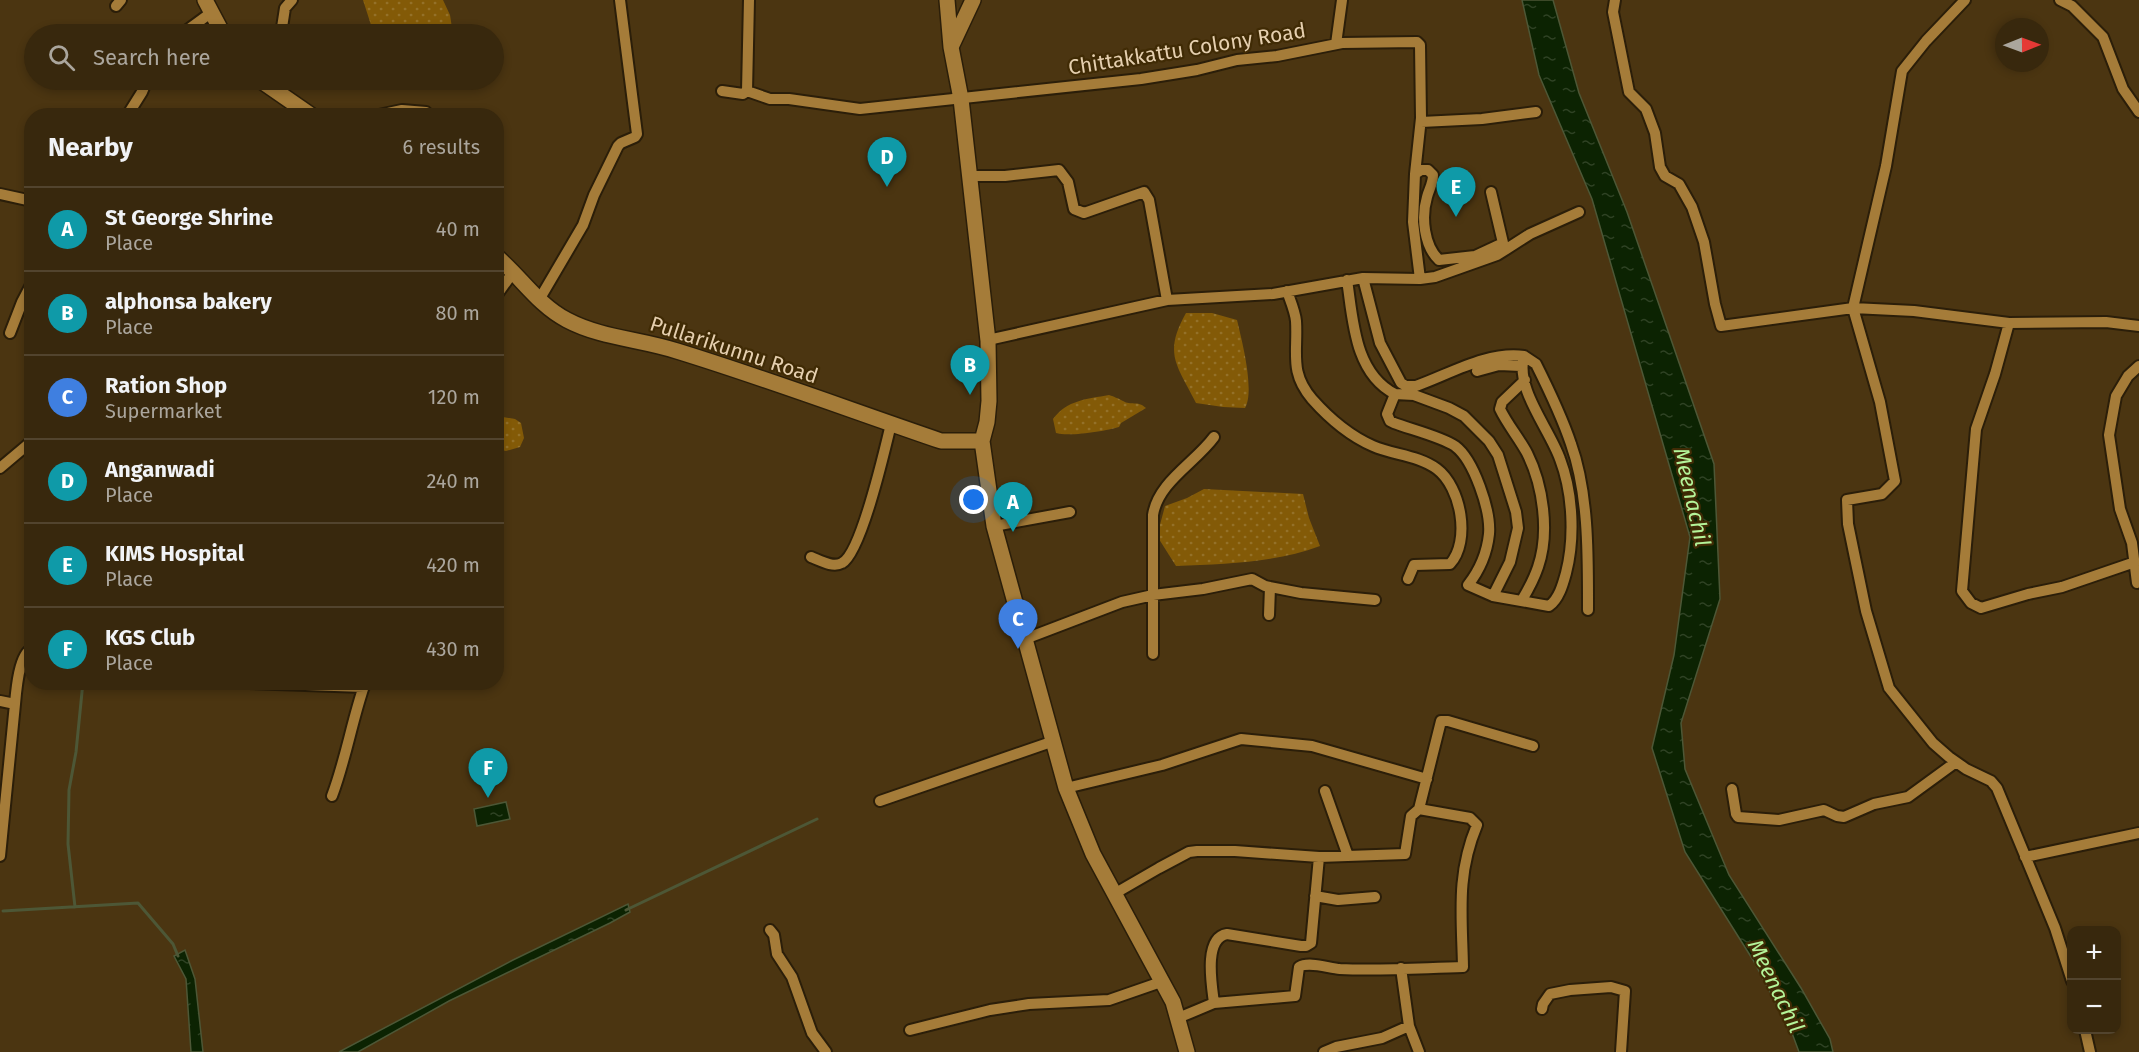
<!DOCTYPE html>
<meta charset="utf-8">
<style>
body{margin:0;font-family:"Fira Sans",sans-serif;background:#3f3016;color:#f1f3f6}
.controls{position:absolute;right:18px;bottom:18px;display:grid;overflow:hidden;border-radius:12px;box-shadow:0 3px 9px #0003}
.controls button{width:54px;height:54px;display:grid;place-items:center;padding:0;border:0;border-bottom:2px solid #52442e;background:#38280d;color:#f1f3f6;font:30px sans-serif}
.compass{position:absolute;left:1995px;top:18px;width:54px;height:54px;border-radius:50%;background:#38280d;box-shadow:0 3px 9px #0003;rotate:89deg}
.you{position:absolute;left:974px;top:500px;width:21px;height:21px;margin:-15px;border:4px solid #fff;border-radius:50%;background:#1a73e8;box-shadow:0 0 0 9px #1a73e833}
.badge{display:grid;place-items:center;width:39px;height:39px;border-radius:50%;background:#8abafc;color:#fff;font-size:20px;font-weight:700}
.pin{position:absolute;translate:-50% -50px;filter:drop-shadow(0 2px 3px #0008)}
.pin::after{content:'';position:absolute;top:32px;width:21px;height:18px;background:inherit;clip-path:polygon(0 0,100% 0,50% 100%)}
.list{margin:0;padding:0;list-style:none}
h2{display:flex;justify-content:space-between;align-items:center;height:78px;margin:0;padding:0 24px;font-size:26px}
h2 small{font-size:20px;font-weight:400;color:#aba69d}
.list li{display:grid;grid-template-columns:39px 1fr auto;gap:18px;align-items:center;box-sizing:border-box;height:84px;padding:0 24px;border-top:2px solid #52442e}
.list b{display:block;font-size:22px;white-space:nowrap}
.list p{margin:0;font-size:20px;white-space:nowrap;color:#aba69d}
.list em{font-size:20px;font-style:normal;color:#aba69d}
.icon{flex:none;width:33px;height:33px;fill:none;stroke:currentColor;stroke-width:2;stroke-linecap:round;stroke-linejoin:round}
.map{position:relative;flex:none;width:2139px;height:1052px;overflow:hidden}
.search{position:absolute;background:#38280d;box-shadow:0 3px 9px #0003;left:24px;top:24px;width:480px;height:66px;display:flex;align-items:center;gap:15px;box-sizing:border-box;padding:0 21px;border-radius:33px;color:#aba69d;font-size:22px}
.panel{position:absolute;background:#38280d;box-shadow:0 3px 9px #0003;left:24px;top:108px;width:480px;height:582px;border-radius:24px}
.map>svg:first-child{display:block}
.grass{fill:url(#grass-dots)}
.water{fill:url(#water-ripples);stroke:#4d5736;stroke-width:1.5}
.lines{fill:none;stroke-linecap:round;stroke-linejoin:round}
.stream{stroke:#4d5736;stroke-width:3}
.street-casing{stroke:#2b1e09;stroke-width:14}
.secondary-casing{stroke:#2b1e09;stroke-width:18}
.street{stroke:#a57c39;stroke-width:10}
.secondary{stroke:#a57c39;stroke-width:15}
.labels{text-anchor:middle;dominant-baseline:central;stroke-width:4.5;stroke-linejoin:round;paint-order:stroke}
.street-label{font-size:21px;fill:#e5cfaf;stroke:#402b05}
.water-label{font-size:22px;font-style:italic;fill:#b4f499;stroke:#402b05}
</style>
<div class="map">
<svg width="2139" height="1052" viewBox="0 0 2139 1052">
<defs>
<pattern id="grass-dots" width="8" height="8" patternUnits="userSpaceOnUse" patternTransform="scale(1.5)"><rect width="8" height="8" fill="#835a07"/><path d="M2 2h.1M6 6h.1" fill="none" stroke="#947129" stroke-width="1.8" stroke-linecap="round"/></pattern>
<pattern id="water-ripples" width="26" height="14" patternUnits="userSpaceOnUse" patternTransform="scale(1.5)"><rect width="26" height="14" fill="#0c2302"/><path d="M2 4q2-2 4 0t4 0M15 11q2-2 4 0t4 0" fill="none" stroke="#2f4224"/></pattern>
</defs>
<rect width="100%" height="100%" fill="#4b3511"/>
<path class="grass" d="M363,0h80l7,15 2,13 -5,6h-68l-8,-9z
M1186,313h26l25,7c5,21 18,71 8,88l-22,-1 -27,-4c-19,-38 -33,-49 -10,-90z
M1109,395c6,2 8,3 14,6 8,5 14,-1 23,7l-25,15 -2,4c-13,4 -50,10 -63,6l-3,-14c14,-19 34,-20 56,-24z
M497,416l18,3 6,4 3,15 -4,9 -14,4 -9,-2z
M1204,489l99,5 6,24 11,28c-46,17 -95,18 -144,20l-19,-30 8,-30 22,-8z"/>
<path class="water" d="M1522,0h31l26,93 48,119 87,252 6,135 -39,124 4,46 44,106 72,113 29,51 3,13h-34l-7,-19 -39,-73 -68,-108 -33,-104 22,-93 16,-118 -98,-338 -53,-124z
M506,802l4,17 -33,7 -3,-17z
M628,904l2,8 -20,11 -161,78 -91,51h-19l174,-92z
M185,950l10,29 8,73h-12l-5,-73 -12,-23z"/>
<g class="lines">
<path class="stream" d="M75,907l-7,-63 1,-54 7,-38 7,-70
M626,910l191,-91
M3,911l135,-8 35,41 5,12"/>
<defs>
<path id="street" d="M1615,0l-2,12 16,80 17,17 9,24 5,34 5,9 14,8 13,23 12,35 11,62 6,22 132,-18 61,3 95,12 97,-1 33,4
M1965,0l-39,41 -24,30 -16,95 -33,142 27,94 15,79 -13,13 -35,6 1,24 18,87 23,77 44,55 16,14 17,12 25,12 6,7 58,140 17,53
M2060,0l12,6 31,31 20,52 16,23
M116,6l5,-6
M182,34l30,-22
M281,34l4,-26 7,-8
M1336,44l6,-44
M722,91l21,3 4,-3 2,-91
M747,91l23,8h19l71,10 281,-30 56,-9 40,-10 40,-4 65,-13 75,-1 3,3 1,73 -6,56
M127,116l15,-24 5,-12
M374,116l28,-6 24,2
M1421,122l61,-3 54,-7
M969,176h36l54,-6 9,12 6,27 10,4 60,-21 5,8 18,100
M0,194l32,7
M1505,250l25,-16 49,-22
M1363,278l17,65 21,40 5,3h10c34,-12 71,-35 108,-30 -9,33 25,72 36,103 13,34 15,79 6,114 -3,11 -7,26 -17,33l-56,-10 -25,-11c11,-14 19,-32 21,-51 2,-23 -15,-74 -34,-88 -13,-9 -45,-17 -61,-23l-4,-2 -3,-7 8,-20 19,1 35,13 15,8 25,25 9,14 18,57 2,16 -8,34 -17,34
M1420,279l-7,-57 2,-48 6,-4h7l5,5c0,9 -4,14 -6,22 -6,20 -3,49 12,63l36,-4 28,-13 -12,-51
M1347,280c6,39 7,93 48,114
M1287,291c3,9 8,20 9,30 2,32 -7,51 16,78 16,18 38,37 61,47 20,9 45,9 64,23 24,18 34,72 13,95l-36,1 -6,14
M496,296l18,-25
M539,300l44,-75 11,-30 24,-49 3,-3 14,-6 2,-3 -17,-134
M2009,323l-14,51 -19,55 -14,162 9,12 10,5 47,-14 34,-7 73,-25
M10,333l12,-31 10,-19
M988,340l179,-40 106,-6 90,-16 57,1 15,-2 62,-22 8,-5 -2,-7
M1524,356l12,8c13,26 26,53 35,80 18,50 17,114 17,166
M1477,371l22,-6 22,1
M0,468l32,-27
M994,526l76,-14
M811,557c10,4 22,11 31,6 19,-10 43,-114 49,-139
M2137,583l-5,-40 -12,-34 -11,-74 7,-39 12,-20 11,-10
M1522,600c6,-10 12,-21 16,-33 12,-35 5,-82 -11,-114 -8,-15 -20,-29 -27,-44l2,-7 23,-22
M1269,615l1,-28
M1025,639l97,-37 31,-7 50,-6 49,-10 13,7 36,7 74,7
M1153,654v-139c5,-33 42,-52 61,-78
M221,682l143,5
M0,701l15,3c1,-12 4,-51 17,-55
M1066,788l96,-23 79,-26 71,7 115,33
M1732,789l4,25 2,3 41,3 45,-10 13,6 7,1 30,-13 34,-7 48,-35
M1325,791l23,65
M332,796c14,-37 20,-76 33,-113
M880,801l174,-60
M0,856l15,-152
M2025,857l114,-24
M1114,894l45,-26 30,-16 8,-1h38l84,6 86,-3 6,-38 8,-7 22,-88h7l85,25
M1315,896l23,4 37,-3
M770,930l4,5 3,19 15,23 20,56 14,19
M1401,968l8,58
M1214,1003c-2,-17 -11,-65 13,-69l74,12h5l5,-3 8,-86
M1542,1009l1,-5 7,-10 20,-4 41,-3 14,4 -4,61
M1178,1018l36,-15 81,-7 4,-29c10,-6 29,1 41,2 41,2 82,-1 123,-2 -1,-52 -7,-92 14,-142l-7,-7 -51,-9
M910,1030l80,-20 39,-6 80,-4 52,-18
M2085,1030l5,22
M1324,1052l12,-5 46,-9 27,-12 10,26"/>
<path id="secondary" d="M205,0l18,34
M947,0l4,47 10,52 27,242 1,60 -2,21 -5,19 12,85 72,262 27,66 80,148 14,50
M951,47l22,-47
M260,80l52,36
M496,256c25,21 42,49 71,64 34,18 73,19 110,31 88,27 176,60 264,90h41"/>
</defs>
<use href="#street" class="street-casing"/>
<use href="#secondary" class="secondary-casing"/>
<use href="#street" class="street"/>
<use href="#secondary" class="secondary"/>
</g>
<g class="labels">
<g class="street-label">
<text transform="translate(1187 49) rotate(-9)">Chittakkattu Colony Road</text>
<text transform="translate(734 350) rotate(18)">Pullarikunnu Road</text>
</g>
<g class="water-label">
<text transform="translate(1692 497) rotate(77)">Meenachil</text>
<text transform="translate(1776 986) rotate(64)">Meenachil</text>
</g>
</g>
</svg>
<div class="controls">
<button>+</button>
<button>−</button>
</div>
<svg class="compass" viewBox="-18 -18 36 36"><path d="M0-13l5 13h-10z" fill="#e53935"/><path d="M0 13l5-13h-10z" fill="#aba69d"/></svg>
<div class="you"></div>
<div class="pin badge" style="left:1013px;top:532px;background:#0f9aa8">A</div>
<div class="pin badge" style="left:970px;top:395px;background:#0f9aa8">B</div>
<div class="pin badge" style="left:1018px;top:649px;background:#3f7fe0">C</div>
<div class="pin badge" style="left:887px;top:187px;background:#0f9aa8">D</div>
<div class="pin badge" style="left:1456px;top:217px;background:#0f9aa8">E</div>
<div class="pin badge" style="left:488px;top:798px;background:#0f9aa8">F</div>
<div class="search"><svg class="icon" aria-label="search" viewBox="0 0 24 24"><circle cx="10" cy="10" r="6"/><path d="M15 15l6 6"/></svg>Search here</div>
<section class="panel">
<h2>Nearby<small>6 results</small></h2>
<ul class="list">
<li><span class="badge" style="background:#0f9aa8">A</span><div><b>St George Shrine</b><p>Place</p></div><em>40 m</em></li>
<li><span class="badge" style="background:#0f9aa8">B</span><div><b>alphonsa bakery</b><p>Place</p></div><em>80 m</em></li>
<li><span class="badge" style="background:#3f7fe0">C</span><div><b>Ration Shop</b><p>Supermarket</p></div><em>120 m</em></li>
<li><span class="badge" style="background:#0f9aa8">D</span><div><b>Anganwadi</b><p>Place</p></div><em>240 m</em></li>
<li><span class="badge" style="background:#0f9aa8">E</span><div><b>KIMS Hospital</b><p>Place</p></div><em>420 m</em></li>
<li><span class="badge" style="background:#0f9aa8">F</span><div><b>KGS Club</b><p>Place</p></div><em>430 m</em></li>
</ul>
</section>
</div>
